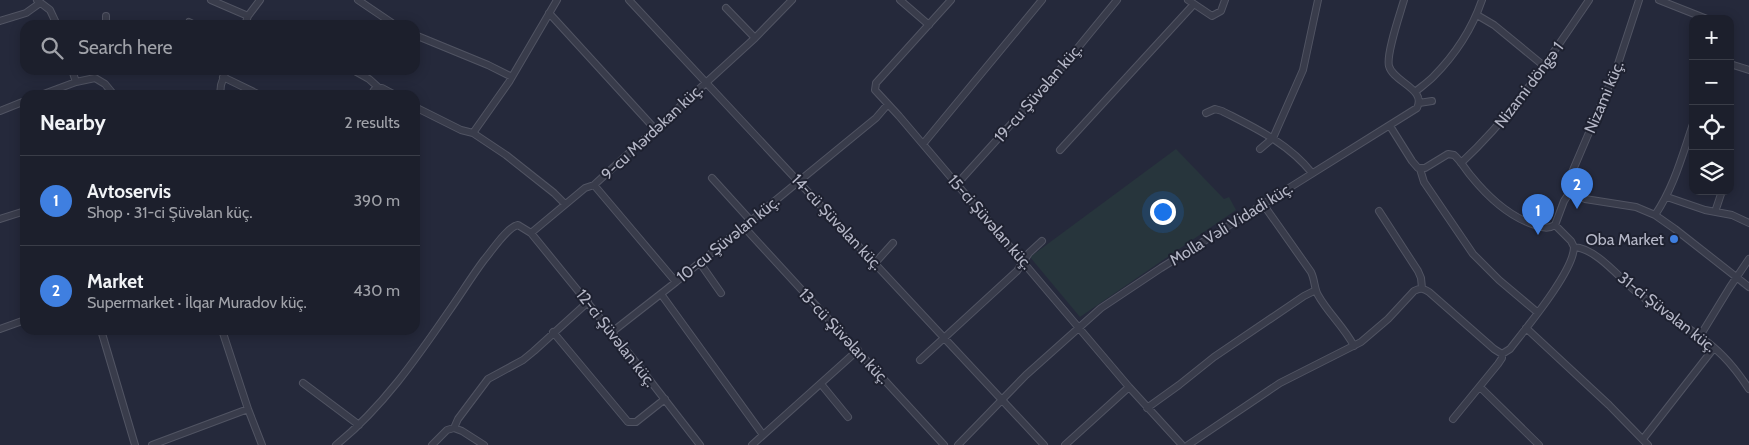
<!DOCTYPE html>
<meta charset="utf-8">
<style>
body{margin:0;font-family:Cabin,sans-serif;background:#292c38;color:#f1f3f6}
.controls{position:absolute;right:15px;top:15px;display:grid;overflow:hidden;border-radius:10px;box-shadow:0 2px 12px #0003}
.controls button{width:45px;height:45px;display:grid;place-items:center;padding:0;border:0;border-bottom:1px solid #3a3d48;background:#1c1f2c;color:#f1f3f6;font:25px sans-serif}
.you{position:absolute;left:1162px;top:211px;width:18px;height:18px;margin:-12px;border:4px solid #fff;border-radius:50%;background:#1a73e8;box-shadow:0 0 0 8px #1a73e833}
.badge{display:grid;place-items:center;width:32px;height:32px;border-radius:50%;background:#919ef0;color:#fff;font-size:16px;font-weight:700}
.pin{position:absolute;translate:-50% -41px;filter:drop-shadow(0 1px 2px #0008)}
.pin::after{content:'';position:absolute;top:26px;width:18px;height:15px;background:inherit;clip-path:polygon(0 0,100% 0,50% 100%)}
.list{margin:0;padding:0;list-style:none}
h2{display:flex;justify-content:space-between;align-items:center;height:65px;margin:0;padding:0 20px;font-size:21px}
h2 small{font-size:16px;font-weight:400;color:#a0a2a9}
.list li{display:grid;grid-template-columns:32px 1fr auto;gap:15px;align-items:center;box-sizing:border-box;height:90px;padding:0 20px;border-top:1px solid #3a3d48}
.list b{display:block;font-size:19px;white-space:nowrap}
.list p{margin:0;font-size:16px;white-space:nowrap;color:#a0a2a9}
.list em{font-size:16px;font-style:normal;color:#a0a2a9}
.icon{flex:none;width:28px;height:28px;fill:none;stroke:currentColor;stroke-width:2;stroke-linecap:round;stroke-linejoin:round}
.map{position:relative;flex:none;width:1749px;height:445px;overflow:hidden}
.search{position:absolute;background:#1c1f2c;box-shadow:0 2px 12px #0003;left:20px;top:20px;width:400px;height:55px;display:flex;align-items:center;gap:12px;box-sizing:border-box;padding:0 18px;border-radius:15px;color:#a0a2a9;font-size:19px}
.panel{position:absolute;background:#1c1f2c;box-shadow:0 2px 12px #0003;left:20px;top:90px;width:400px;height:245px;border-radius:15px}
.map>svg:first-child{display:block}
.green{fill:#27353c}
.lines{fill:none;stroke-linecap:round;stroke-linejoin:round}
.minor-casing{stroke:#515463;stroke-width:8}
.minor{stroke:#393c4b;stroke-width:6}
.shop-dot{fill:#3f7fe0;stroke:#1e2130;stroke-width:2}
.labels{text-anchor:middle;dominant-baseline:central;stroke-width:4;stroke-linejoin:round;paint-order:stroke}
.street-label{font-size:16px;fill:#b5b7c7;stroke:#1e2130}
.poi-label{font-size:16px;fill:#b5b7c7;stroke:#1e2130;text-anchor:end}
</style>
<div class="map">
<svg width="1749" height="445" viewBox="0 0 1749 445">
<rect width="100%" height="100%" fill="#25293b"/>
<path class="green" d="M1176,149l48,50 5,-2 7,13 -156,107 -50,-60z"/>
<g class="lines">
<defs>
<path id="minor" d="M37,0l13,10 7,15
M211,0l37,16
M358,0l37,25
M629,0l415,445
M900,0l29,25
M951,0l-75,83 -1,7 24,26 230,271 53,58
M1188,0l24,16 9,-5 4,-11
M1659,0l48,19
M726,8l29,30
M549,13l106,116
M1477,15l17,10 50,41
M0,21l26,-8 14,-10
M189,22l6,3
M106,25v-9
M245,25l3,-9 12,-16
M415,35l73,30 24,12
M1730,64l19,6
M72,70l4,12 19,-4 10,6 9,11
M353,70l16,9 10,9
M223,77l37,18
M1415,92c6,-5 13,-10 18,-15 22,-22 39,-48 49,-77
M41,95l35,-13
M220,95l1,-10 5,-15
M371,95l3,-5 8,-2 13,7
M1419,103l13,-2
M415,107l46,23 12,3
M0,111l25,-10
M1206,113l9,-4 7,2c33,17 66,32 90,62
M1390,126l22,35 6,7h7l23,-14 6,1c7,6 11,14 17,21 17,21 36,39 61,48 9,3 15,6 23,1l9,-24 6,-9
M473,133l36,-51 48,-82
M473,133l33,22 48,38 11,11
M923,144l119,-144
M1260,149l13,-11 30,-68 15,-70
M1060,150l134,-146
M1461,163c53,-49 88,-104 128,-163
M1420,169l4,13 49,72 26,26 38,32
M712,178l39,43
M957,184l101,-112 59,-72
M594,185l82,97
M1570,192l15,7 51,8 19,8 20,14 74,58
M1570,192l-2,-7 2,-8 47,-110 22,-67
M1667,197l38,13 27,5 17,8
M1263,204l48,68c4,8 3,16 7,23 10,18 26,32 36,51
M1379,211l39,60 3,7 1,10
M1715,212l7,-21
M1655,215c19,-28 27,-59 38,-91
M0,219l25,-8
M744,227l200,218
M531,233l100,123 69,89
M1574,247c21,1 44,29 59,42 28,25 63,40 90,67 10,10 18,21 26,33
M700,263l21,30
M875,263l18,-20
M661,294l102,141
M1526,328l83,77 39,40
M0,329l25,-9
M101,330l34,115
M222,330l26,79 14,36
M553,332l75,90h8l29,-23
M612,332l64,-50 200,-164 12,-14
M1700,336l30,-49 19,-28
M920,360l97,-89 12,-18 13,-12
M303,383l56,42
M821,384l27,33
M1480,387l59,58
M1147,408l32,-23 35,-28 90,-61 12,-6
M1453,419l45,-55 4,-6v-4l8,-5c16,-21 64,-78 64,-102l-3,-6 -16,-16
M454,428l4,-9 30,-40 35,-19 11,-9 54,-49
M1643,439l71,-91
M152,445l96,-36
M336,445c46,-37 80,-86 113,-134 12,-17 23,-35 35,-51 8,-9 23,-33 34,-35l13,8 54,-45 9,-3 161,-147 37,-38
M432,445l15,-15 7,-2 8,3 22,14
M752,445l106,-95
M958,445l68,-70 75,-67 60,-40 256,-160c10,-19 -24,-26 -28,-42 -3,-12 11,-52 15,-66
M1065,445l64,-58
M1188,445l92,-62 81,-41 27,-23 26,-28c6,-3 9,-3 15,1l65,57 8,5"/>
</defs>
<use href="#minor" class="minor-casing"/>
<use href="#minor" class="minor"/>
</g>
<circle class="shop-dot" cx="1674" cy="239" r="5"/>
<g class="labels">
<g class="street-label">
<text transform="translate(1529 85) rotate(-53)">Nizami döngə 1</text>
<text transform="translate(1038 93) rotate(-49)">19-cu Şüvəlan küç.</text>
<text transform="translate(1604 97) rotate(-67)">Nizami küç.</text>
<text transform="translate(652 132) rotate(-43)">9-cu Mərdəkan küç.</text>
<text transform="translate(837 222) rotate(47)">14-cü Şüvəlan küç.</text>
<text transform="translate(990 222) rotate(49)">15-ci Şüvəlan küç.</text>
<text transform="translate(1231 224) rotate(-32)">Molla Vəli Vidadi küç.</text>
<text transform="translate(728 239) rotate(-39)">10-cu Şüvəlan küç.</text>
<text transform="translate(1667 312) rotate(38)">31-ci Şüvəlan küç.</text>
<text transform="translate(844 336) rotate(47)">13-cü Şüvəlan küç.</text>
<text transform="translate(616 338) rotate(52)">12-ci Şüvəlan küç.</text>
</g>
<g class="poi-label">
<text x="1664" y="239">Oba Market</text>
</g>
</g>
</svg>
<div class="controls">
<button>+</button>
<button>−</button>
<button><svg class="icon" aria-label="locate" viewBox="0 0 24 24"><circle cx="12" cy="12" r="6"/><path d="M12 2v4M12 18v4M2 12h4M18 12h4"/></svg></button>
<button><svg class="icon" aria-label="layers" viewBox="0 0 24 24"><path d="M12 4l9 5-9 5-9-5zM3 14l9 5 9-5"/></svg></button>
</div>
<div class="you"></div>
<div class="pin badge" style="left:1538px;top:235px;background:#3f7fe0">1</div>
<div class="pin badge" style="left:1577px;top:209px;background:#3f7fe0">2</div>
<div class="search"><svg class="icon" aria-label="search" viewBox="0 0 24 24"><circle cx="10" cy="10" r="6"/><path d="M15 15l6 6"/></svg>Search here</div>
<section class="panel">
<h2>Nearby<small>2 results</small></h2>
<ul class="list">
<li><span class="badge" style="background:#3f7fe0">1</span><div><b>Avtoservis</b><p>Shop · 31-ci Şüvəlan küç.</p></div><em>390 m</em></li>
<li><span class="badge" style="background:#3f7fe0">2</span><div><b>Market</b><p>Supermarket · İlqar Muradov küç.</p></div><em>430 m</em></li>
</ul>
</section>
</div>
